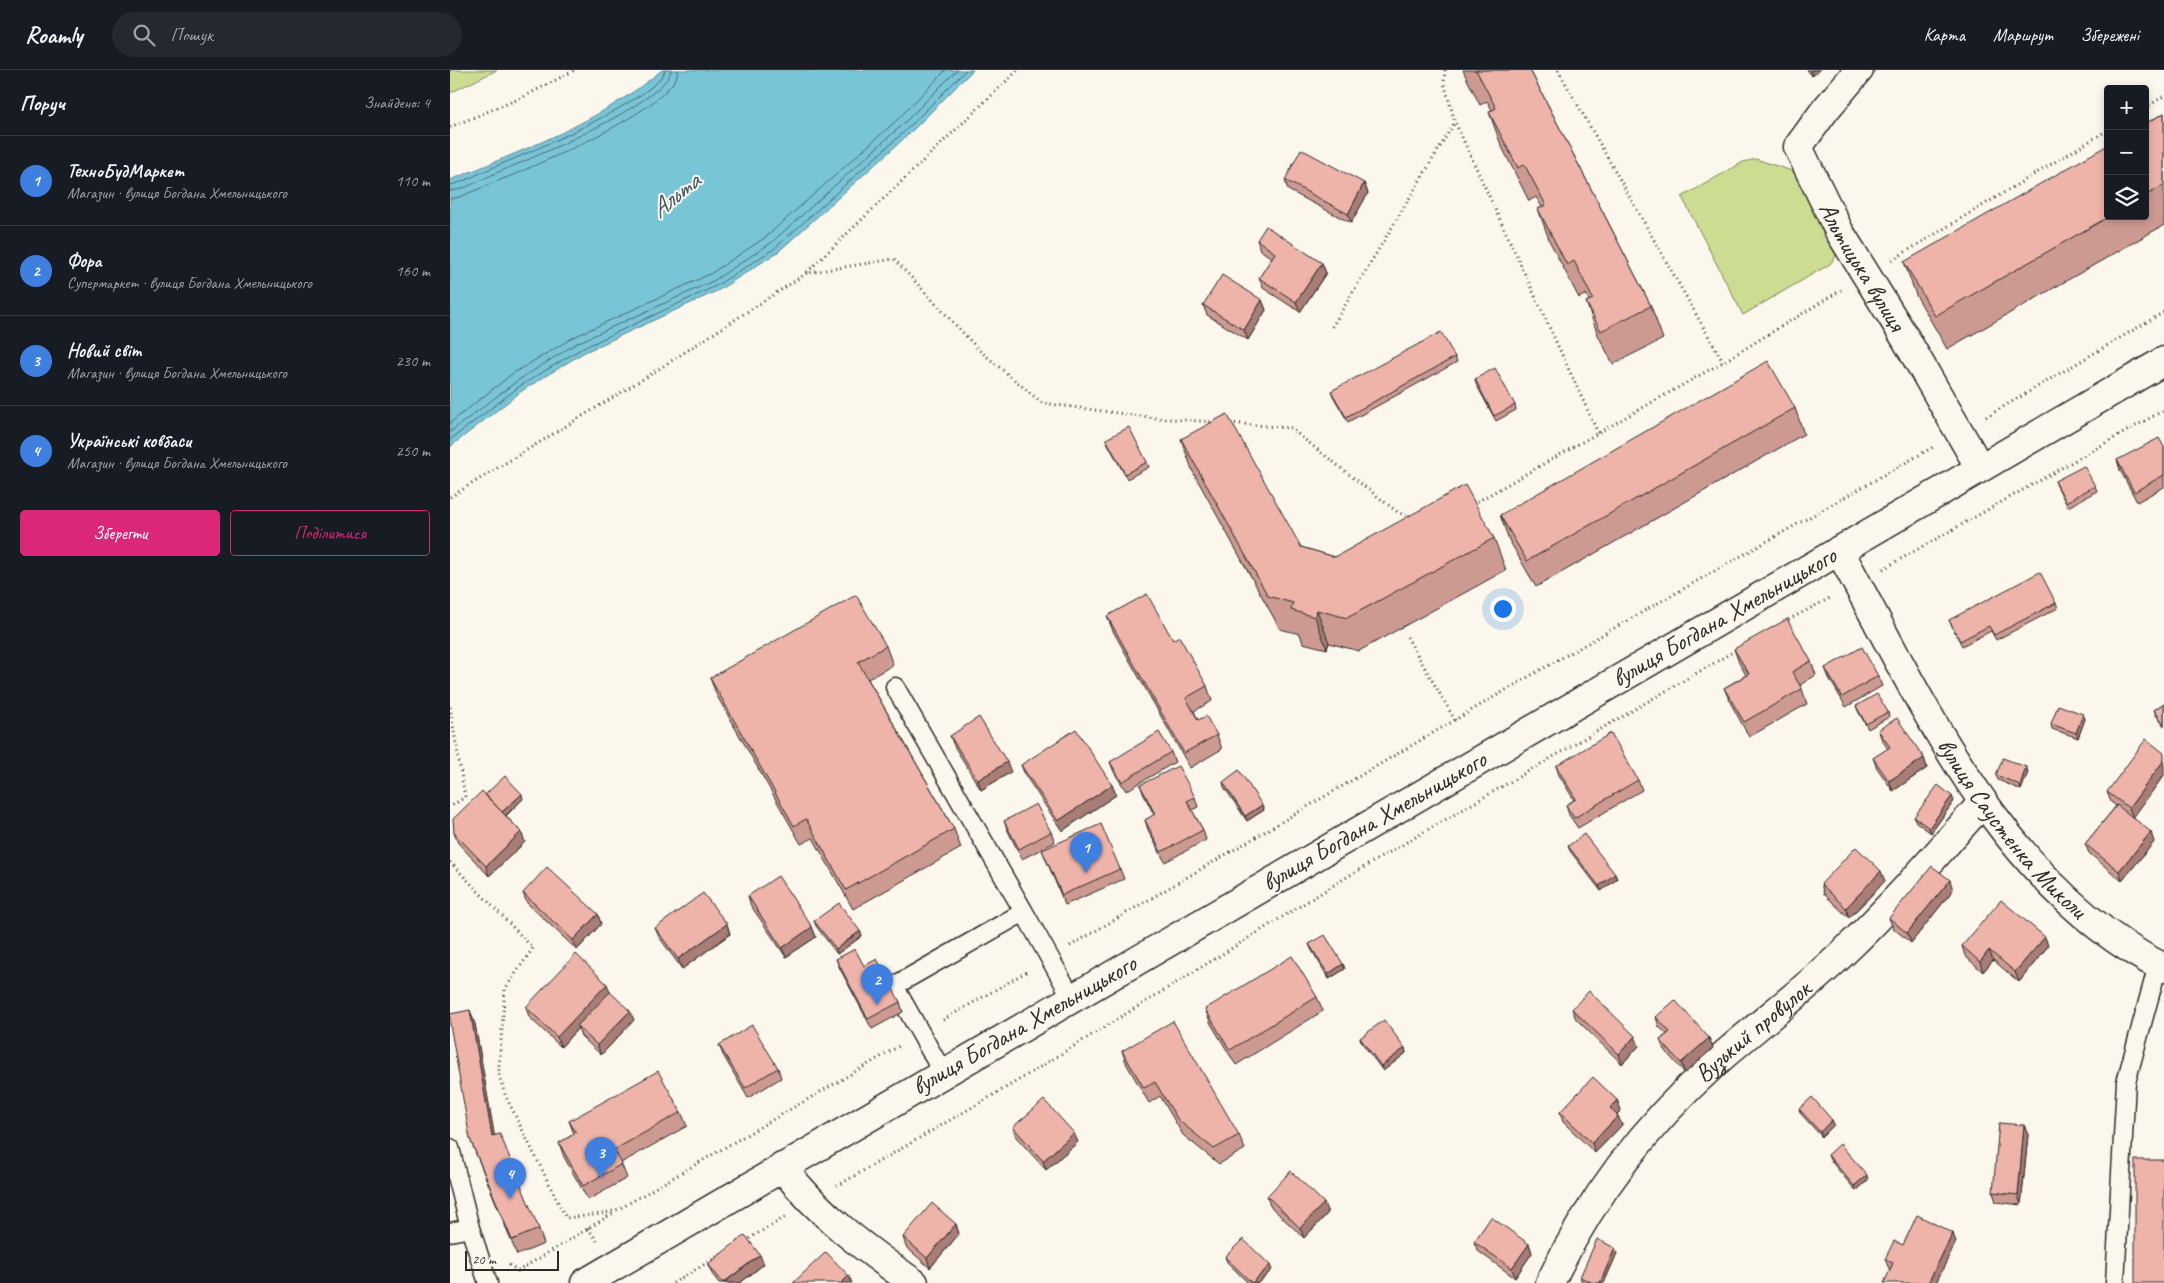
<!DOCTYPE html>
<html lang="uk">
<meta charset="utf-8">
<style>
body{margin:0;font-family:Caveat,sans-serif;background:#242831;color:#f1f3f6}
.controls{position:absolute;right:15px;top:15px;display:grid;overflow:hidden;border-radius:5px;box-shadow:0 2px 8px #0003}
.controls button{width:45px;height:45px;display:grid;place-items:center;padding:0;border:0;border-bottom:1px solid #363941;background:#171b24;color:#f1f3f6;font:25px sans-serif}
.scale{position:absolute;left:15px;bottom:12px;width:94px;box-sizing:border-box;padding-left:5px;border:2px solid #2b2b2b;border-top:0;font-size:14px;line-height:18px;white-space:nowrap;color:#2b2b2b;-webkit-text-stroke:4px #fbf7ec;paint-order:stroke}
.you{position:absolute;left:1052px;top:538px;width:18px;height:18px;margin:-12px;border:4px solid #fff;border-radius:50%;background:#1a73e8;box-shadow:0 0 0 8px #1a73e833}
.badge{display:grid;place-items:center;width:32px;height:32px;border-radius:50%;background:#db2777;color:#fff;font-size:16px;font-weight:700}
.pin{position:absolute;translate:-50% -41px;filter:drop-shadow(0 1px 2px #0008)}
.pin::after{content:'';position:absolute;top:26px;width:18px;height:15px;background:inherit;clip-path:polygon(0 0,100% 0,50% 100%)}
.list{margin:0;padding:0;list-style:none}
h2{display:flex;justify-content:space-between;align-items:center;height:65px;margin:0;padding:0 20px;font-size:21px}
h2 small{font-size:16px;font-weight:400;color:#9ea1a6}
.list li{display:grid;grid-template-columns:32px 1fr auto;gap:15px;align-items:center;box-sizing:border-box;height:90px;padding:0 20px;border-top:1px solid #363941}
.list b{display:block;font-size:19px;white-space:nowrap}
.list p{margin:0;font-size:16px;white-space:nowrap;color:#9ea1a6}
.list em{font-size:16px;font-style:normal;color:#9ea1a6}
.actions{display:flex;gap:10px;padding:15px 20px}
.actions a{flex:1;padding:11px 0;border:1px solid #db2777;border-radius:5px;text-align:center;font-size:18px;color:#db2777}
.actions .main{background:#db2777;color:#fff}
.icon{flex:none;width:28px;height:28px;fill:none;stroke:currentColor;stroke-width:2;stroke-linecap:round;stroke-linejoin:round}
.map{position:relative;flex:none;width:1714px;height:1213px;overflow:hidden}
header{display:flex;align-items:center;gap:30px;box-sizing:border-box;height:70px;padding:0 25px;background:#171b24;border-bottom:1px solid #363941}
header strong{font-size:24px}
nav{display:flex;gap:28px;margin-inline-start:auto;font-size:18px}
.search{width:350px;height:45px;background:#242831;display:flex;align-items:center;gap:12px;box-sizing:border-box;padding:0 18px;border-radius:28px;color:#9ea1a6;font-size:19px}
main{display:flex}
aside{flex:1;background:#171b24}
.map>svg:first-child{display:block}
.green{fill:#ccdd92;stroke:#7c845e}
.water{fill:#79c5d8;stroke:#5a8793}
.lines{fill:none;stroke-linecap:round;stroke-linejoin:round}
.shore{stroke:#4a6970;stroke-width:1}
.lane-casing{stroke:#2b2b2b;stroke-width:21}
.street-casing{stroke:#2b2b2b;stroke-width:31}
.secondary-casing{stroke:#2b2b2b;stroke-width:31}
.path{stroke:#2b2b2b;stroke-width:3;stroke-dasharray:1 4;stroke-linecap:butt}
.lane{stroke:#fbf7ec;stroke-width:18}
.street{stroke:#fbf7ec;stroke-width:28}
.secondary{stroke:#fbf7ec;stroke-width:28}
.wall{fill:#cd9a91;stroke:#2b2b2b}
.shaded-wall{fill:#a77d76;stroke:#2b2b2b}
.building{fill:#eeb3a9;stroke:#2b2b2b}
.labels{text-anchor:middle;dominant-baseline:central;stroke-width:4;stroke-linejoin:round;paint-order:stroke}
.street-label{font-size:25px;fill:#2b2b2b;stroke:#fbf7ec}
.water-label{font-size:26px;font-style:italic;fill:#42595f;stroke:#fbf7ec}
</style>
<header>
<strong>Roamly</strong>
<div class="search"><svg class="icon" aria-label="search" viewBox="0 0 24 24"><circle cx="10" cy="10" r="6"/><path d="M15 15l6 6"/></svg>Пошук</div>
<nav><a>Карта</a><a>Маршрут</a><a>Збережені</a></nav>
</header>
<main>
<aside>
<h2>Поруч<small>Знайдено: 4</small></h2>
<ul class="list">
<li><span class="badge" style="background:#3f7fe0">1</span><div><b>ТехноБудМаркет</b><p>Магазин · вулиця Богдана Хмельницького</p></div><em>110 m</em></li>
<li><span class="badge" style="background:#3f7fe0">2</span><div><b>Фора</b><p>Супермаркет · вулиця Богдана Хмельницького</p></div><em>160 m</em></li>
<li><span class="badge" style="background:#3f7fe0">3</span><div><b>Новий світ</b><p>Магазин · вулиця Богдана Хмельницького</p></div><em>230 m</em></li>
<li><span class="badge" style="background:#3f7fe0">4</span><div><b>Українські ковбаси</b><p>Магазин · вулиця Богдана Хмельницького</p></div><em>250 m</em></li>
</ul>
<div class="actions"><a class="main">Зберегти</a><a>Поділитися</a></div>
</aside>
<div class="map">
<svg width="1714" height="1213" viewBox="0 0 1714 1213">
<rect width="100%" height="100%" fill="#fbf7ec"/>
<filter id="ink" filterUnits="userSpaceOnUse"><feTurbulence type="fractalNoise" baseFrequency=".02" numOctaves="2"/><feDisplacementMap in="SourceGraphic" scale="10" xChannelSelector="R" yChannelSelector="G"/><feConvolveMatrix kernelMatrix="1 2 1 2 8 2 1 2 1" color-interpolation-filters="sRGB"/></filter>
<g filter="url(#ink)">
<path class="green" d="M0,0h47l-47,23z
M1306,89l39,13 41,82 -1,4 -5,6 -87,51 -61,-118 61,-35z"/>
<path class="water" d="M212,0h311l-63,63 -132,119 -59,38 -136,63 -60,37 -73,57v-267c74,-30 150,-58 212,-110z"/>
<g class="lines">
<path class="shore" d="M0,115c13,-2 27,-11 39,-16 28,-11 173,-72 176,-99
M0,121c15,-1 32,-12 46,-18 30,-12 173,-72 175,-103
M0,129l9,-2c39,-16 218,-85 219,-127
M0,353l62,-49 62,-37 136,-63 56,-37 131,-117 49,-50
M0,362l67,-51 60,-38 136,-62 58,-38 131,-118 55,-55
M0,370l70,-54 61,-37 135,-63 59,-38 131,-118 60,-60"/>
<defs>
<path id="lane" d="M445,617l129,225
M493,1003l-49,-87 130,-74 48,86
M0,1078l20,80 18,55
M0,1162l20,-4
M1665,1213l11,-201 32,-117"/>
<g id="street">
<path id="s1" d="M1409,0l-34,40 -27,37 41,84 65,105 76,132"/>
<path id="s2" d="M1389,480c82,150 164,338 325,418"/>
<path d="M332,1097c38,49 82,81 132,116"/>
<path id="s3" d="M1100,1213c40,-85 95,-157 165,-220 42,-38 88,-71 129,-111 49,-47 94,-99 139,-150"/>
</g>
<path id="secondary" d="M135,1213l1579,-922"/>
</defs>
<use href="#lane" class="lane-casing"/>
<use href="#street" class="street-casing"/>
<use href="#secondary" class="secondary-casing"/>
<path class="path" d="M995,0l-1,13 11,39 143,311
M1108,0l165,292
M1695,38l19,-12
M0,57l71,-29 54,-28
M1442,190l216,-130
M357,202l211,-202
M882,257l123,-205
M1536,347l178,-105
M780,353l60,5 106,83 14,7
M0,427l198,-121 159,-103 87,-14 85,91 63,53 113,15 61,4
M1023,434l250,-142 118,-72
M1433,499l281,-159
M1334,552l48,-25
M957,567l48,83
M0,637l15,90 -15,10
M0,792l83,86 -28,41 -6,77v10l7,21 60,121 36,-4 17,-5 282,-164
M620,876l465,-273 400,-227
M493,950l85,-49
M387,1116l182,-106 328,-203 391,-228
M138,1158l9,13
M295,1171l42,-25
M59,1195l9,6 97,-59
M223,1213l49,-29"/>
<use href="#lane" class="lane"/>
<use href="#street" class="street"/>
<use href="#secondary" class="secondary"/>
</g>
<path class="wall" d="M1013,0h67l121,236 12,33 -50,25 -15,-29 -12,-33 3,-1 -3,-7 -7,4 -29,-56 -12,-33 4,-2 -6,-10 -7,4 -28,-56 -12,-33 3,-2 -5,-9 -7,4 -14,-28z
M1357,0h13l-8,6z
M1714,43v112l-217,124 -31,-54 -12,-33 204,-46h37v-92z
M835,110l79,3 4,10 -17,30 -63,-33z
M807,170l65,23 4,10 -26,39 -37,-24 -4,-10 13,-20 -12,-8z
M812,230l4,10 -18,30 -41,-25 -4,-10z
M1005,287l2,5 -109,60 -15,-26 -2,-5z
M1025,309l40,26 1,5 -20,11 -20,-37z
M1345,338l9,26 -268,153 -27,-47 -9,-25z
M656,369l41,23 2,5 -22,12 -19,-35z
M731,369l120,108 34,10 159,-19 12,32 -147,81 -30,-8 -2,6 -24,-6 -3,-9 -20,-5 -87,-157z
M1714,377v40l-27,15 -17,-32 -3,-10z
M1605,411l40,5 2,5 -29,16 -11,-21z
M1606,533l2,5 -62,32 -5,-9 -29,15 -13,-26z
M657,546l66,24 34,46 5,15 -18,10 4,9 19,15 5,14 -32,19 -77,-137z
M436,576l7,19 -25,14 86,150 7,19 -108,61 -40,-71 -12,6 -84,-148 -7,-18z
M1284,579l77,12 5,14 -16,10 2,4 5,15 -58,33 -19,-35 -6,-14 22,-13 -7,-12z
M1375,598l53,8 4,10 -36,21 -17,-29z
M1714,633v23l-8,-11 -2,-5z
M1406,636l32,6 1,5 -21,12 -10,-18z
M1633,644l2,5 -7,19 -26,-9 -1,-5z
M1428,660l46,28 3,10 -34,23 -16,-23 -4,-10 15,-9 -6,-9z
M500,666l61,36 -30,18 -27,-44z
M721,682l4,10 -49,29 -12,-19 -4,-10z
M571,695l91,20 4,10 -54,36 -37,-56z
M1106,696l82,14 4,10 -64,38 -9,-13 -3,-10 8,-5 -15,-25z
M1576,697l2,5 -7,18 -23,-10 -2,-5z
M1714,705l-31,42 21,25 -32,39 -33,-28 -4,-9 31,-38 -5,-4 -4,-10z
M773,712l39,23 2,5 -17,11 -23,-34z
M690,715l55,12 3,10 -6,3 11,20 3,10 -41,22 -17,-32 -3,-10 9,-5 -10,-20z
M35,725l38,4 -17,17 15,16 4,10 -36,34 -31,-33 -4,-10z
M1504,731l-23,32 -15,-11 -2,-5z
M554,751l47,11 4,10 -33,17 -14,-28z
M1118,776l47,28 2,5 -16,12 -31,-40z
M592,780l78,19 4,10 -59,26z
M1435,811l-36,37 -25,-24 -3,-10z
M1503,820l-42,53 -18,-15 -4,-10z
M73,823l78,31 -24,26 -50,-47z
M298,826l64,31 4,10 -30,20 -35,-51z
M364,851l46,10 2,5 -25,18 -21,-28z
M277,854l3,10 -48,35 -23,-32 -4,-9z
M1595,867l3,9 -29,36 -26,-22 -10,12 -18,-16 -3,-10z
M859,874l34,20 2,5 -16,10 -18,-30z
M386,889l28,7 36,36 3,10 -31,17 -32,-60z
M160,922l24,28 -33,35 -20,-19 -3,-8 -17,19 -32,-30 -3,-10z
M867,927l6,14 -87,54 -25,-41 -6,-15z
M1122,939l67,37 -17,18 -46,-45z
M1206,947l53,21 4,10 -28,25 -21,-23 -4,-10 7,-6 -8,-7z
M25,954l19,111 45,94 5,15 -27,11 -47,-116z
M910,968l45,10 1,5 -23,18 -21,-28z
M269,975l59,23 3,10 -33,20 -25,-43z
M672,981l117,84 6,14 -26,15 -36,-29 -23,-39 -11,7 -22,-38z
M1167,1030l4,10 -4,4 5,11 -27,28 -32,-31 -3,-10z
M1349,1039l33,11 2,5 -12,12 -21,-23z
M231,1042l6,14 -66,37 6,15 -39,22 -24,-43 -5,-14 15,-9 -5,-13z
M1574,1055l4,10 -7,70 -25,-3 -3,-10z
M563,1057l65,15 -32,28 -30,-33z
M1378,1085l40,25 -12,11 -26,-31z
M817,1126l61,17 -24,25 -34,-32z
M506,1154l3,10 -29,34 -24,-21 -3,-10z
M1024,1172l55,2 3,9 -17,25 -37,-27z
M1506,1172l-66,28 -1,-1 -4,-10 18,-14z
M1167,1183l-13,30h-21l-1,-1 -2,-5z
M775,1187l47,13 -14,13h-10l-21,-21z
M258,1194h56l-24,19h-21l-7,-9z"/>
<path class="shaded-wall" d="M1362,0h8l-8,6 -2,-5z
M914,113l4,10 -17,30 -3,-9z
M872,193l4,10 -26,39 -4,-10z
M812,230l4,10 -18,30 -4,-10z
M867,540l12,33 -2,6 -12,-32z
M1633,644l2,5 -7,19 -2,-5z
M1474,688l3,10 -34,23 -4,-10z
M1714,690v15l-31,43 -4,-10z
M557,692l4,10 -30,18 -3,-10z
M1576,697l2,5 -7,18 -1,-5z
M662,715l4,10 -54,36 -4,-10z
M72,724l1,5 -20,19 -2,-5z
M1502,726l2,5 -23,32 -2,-5z
M812,735l2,5 -17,11 -2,-5z
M71,762l4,10 -36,34 -3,-10z
M1701,762l3,10 -32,39 -3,-10z
M1431,801l4,10 -36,37 -3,-10z
M1165,804l2,5 -16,12 -2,-5z
M1500,810l3,10 -42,53 -4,-10z
M148,844l3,10 -24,26 -4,-10z
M277,854l3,10 -48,35 -4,-10z
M362,857l4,10 -30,20 -4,-9z
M410,861l2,5 -25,18 -1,-5z
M1595,867l3,9 -29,36 -4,-10z
M1539,880l4,10 -10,12 -3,-10z
M893,894l2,5 -16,10 -1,-5z
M157,914l4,10 -34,32 1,2 -17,19 -4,-10z
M20,940l5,14 22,126 -5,-14z
M180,941l4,9 -33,35 -4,-10z
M1185,966l4,10 -17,18 -3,-10z
M1259,968l4,10 -28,25 -4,-10z
M955,978l1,5 -23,18 -2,-5z
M1167,1030l4,10 -7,8 -4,-10z
M1168,1046l4,9 -27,28 -3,-10z
M1382,1050l2,5 -12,12 -2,-5z
M1574,1055l4,10 -7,70 -3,-10z
M624,1063l4,9 -32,28 -3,-9z
M1417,1105l1,5 -12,11 -2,-5z
M874,1133l4,10 -24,25 -4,-10z
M506,1154l3,10 -29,34 -3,-10z
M1503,1163l3,9 -20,41h-8z
M1079,1174l3,9 -17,25 -3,-10z
M1165,1178l2,5 -13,30h-4z
M310,1185l4,9 -24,19h-16z
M820,1195l2,5 -14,13h-6z
M399,1206l3,7h-11z"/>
<path class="building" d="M1026,0h54l121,236 -50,25 -15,-29 7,-3 -19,-38 -7,4 -29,-56 8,-4 -22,-41 -6,4 -29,-56 7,-4z
M1714,43v72l-19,11v-72z
M1658,75v71h2l-175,100 -31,-54z
M851,79l63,34 -16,31 -63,-34z
M816,156l56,37 -26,39 -37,-24 16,-25 -18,-13z
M772,205l40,25 -18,30 -41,-25z
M991,262l14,25 -109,60 -15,-26z
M1318,291l27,47 -268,153 -27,-46z
M1045,298l20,37 -21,11 -19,-37z
M777,344l74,133 34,10 130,-72 29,53 -147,80 -30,-8 -2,7 -24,-7 2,-7 -25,-7 -87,-157z
M679,357l18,35 -22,12 -19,-35z
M1709,368l5,9v28l-30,17 -17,-32z
M1634,396l11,20 -29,16 -11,-21z
M1590,502l16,31 -62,32 -5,-9 -29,15 -11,-21z
M697,524l26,46 6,-4 28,50 -21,12 12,22 8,-4 11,19 -33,18 -77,-137z
M406,525l30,51 -28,16 96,167 -108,61 -40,-71 -12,7 -84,-148z
M1337,549l24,42 -19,11 10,17 -58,33 -20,-34 25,-14 -15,-25z
M1412,577l16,29 -36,21 -17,-29z
M1427,624l11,18 -22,12 -10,-18z
M1714,633v21l-10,-14z
M1608,635l25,9 -7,19 -25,-9z
M529,647l28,45 -29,18 -28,-44z
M1447,648l27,40 -35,23 -16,-23 17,-11 -12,-17z
M626,659l36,56 -54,36 -37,-56z
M709,662l12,20 -49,30 -12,-20z
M1161,663l27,47 -64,38 -8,-13 10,-6 -20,-33z
M1696,669l18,14v7l-35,48 -22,-16z
M1553,688l23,9 -6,18 -24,-10z
M728,696l17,31 -8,4 16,29 -42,22 -16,-32 10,-6 -15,-29z
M789,700l23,35 -17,11 -22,-34z
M55,706l17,18 -20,18 -17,-17z
M1488,715l14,11 -23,32 -15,-11z
M32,721l39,41 -35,34 -32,-33 -1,-14z
M586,734l15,28 -32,17 -15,-28z
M1667,735l34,27 -32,39 -34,-27z
M651,754l19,45 -58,26 -20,-45z
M1134,764l31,40 -16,12 -31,-40z
M1406,777l25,24 -35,37 -25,-24z
M1482,796l18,14 -43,53 -18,-15z
M97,797l51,47 -25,26 -50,-47z
M328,806l34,51 -30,21 -34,-52z
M253,823l24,31 -49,35 -23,-31z
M1551,830l44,37 -30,35 -26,-22 -9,12 -18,-16z
M389,833l21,28 -24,18 -22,-28z
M875,865l18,29 -15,10 -19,-30z
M405,879l9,17 13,-7 23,43 -32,17 -32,-60z
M126,884l31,30 -50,53 -31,-30z
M842,886l25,41 -87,53 -25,-41z
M1139,921l46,45 -16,18 -47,-45z
M160,922l20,19 -33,34 -20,-19z
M1225,930l34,38 -28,25 -21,-23 10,-8 -14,-15z
M20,940l22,126 8,-2 39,95 -27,11 -42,-101 -20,-115v-10z
M934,950l21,28 -24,18 -21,-28z
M723,951l66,114 -25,14 -36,-29 -23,-38 -11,6 -22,-37z
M302,955l26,43 -33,20 -26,-43z
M208,1001l23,41 -67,38 8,14 -39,22 -24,-43 17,-10 -7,-12z
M1143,1007l24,23 -7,8 8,8 -26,27 -32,-31z
M1362,1027l20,23 -12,12 -21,-23z
M594,1030l30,33 -31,28 -30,-34z
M1549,1053l25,2 -6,70 -25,-3z
M1390,1074l27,31 -13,11 -26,-31z
M1685,1090h29v123h-29z
M841,1101l33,32 -24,25 -33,-32z
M482,1133l24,21 -29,34 -24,-21z
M1467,1145l36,18 -25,50h-44l9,-20 -8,-4 9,-18 9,4z
M1041,1147l38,27 -17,24 -38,-26z
M295,1165l15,20 -37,28 -15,-19z
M793,1169l27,26 -18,18 -27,-26z
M1147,1169l18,9 -15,35h-7l-13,-6z
M376,1182l23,24 -8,7h-48z"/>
</g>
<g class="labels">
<g class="street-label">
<text stroke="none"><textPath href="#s1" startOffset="234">Альтицька вулиця</textPath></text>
<text transform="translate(1274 547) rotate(-30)">вулиця Богдана Хмельницького</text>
<text transform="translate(924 751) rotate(-30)">вулиця Богдана Хмельницького</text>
<text stroke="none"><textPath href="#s2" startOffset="329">вулиця Саустенка Миколи</textPath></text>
<text transform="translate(574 955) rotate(-30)">вулиця Богдана Хмельницького</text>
<text stroke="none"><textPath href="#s3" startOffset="326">Вузький провулок</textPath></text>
</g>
<g class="water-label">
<text transform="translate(225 125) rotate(-39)">Альта</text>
</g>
</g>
</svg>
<div class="controls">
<button>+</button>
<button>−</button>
<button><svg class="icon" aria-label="layers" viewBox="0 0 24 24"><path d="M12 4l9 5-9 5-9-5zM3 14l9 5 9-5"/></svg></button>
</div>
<div class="scale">20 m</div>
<div class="you"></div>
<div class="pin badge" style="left:636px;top:803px;background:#3f7fe0">1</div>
<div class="pin badge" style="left:427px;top:935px;background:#3f7fe0">2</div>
<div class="pin badge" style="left:151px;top:1108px;background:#3f7fe0">3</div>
<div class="pin badge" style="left:60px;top:1129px;background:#3f7fe0">4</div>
</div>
</main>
